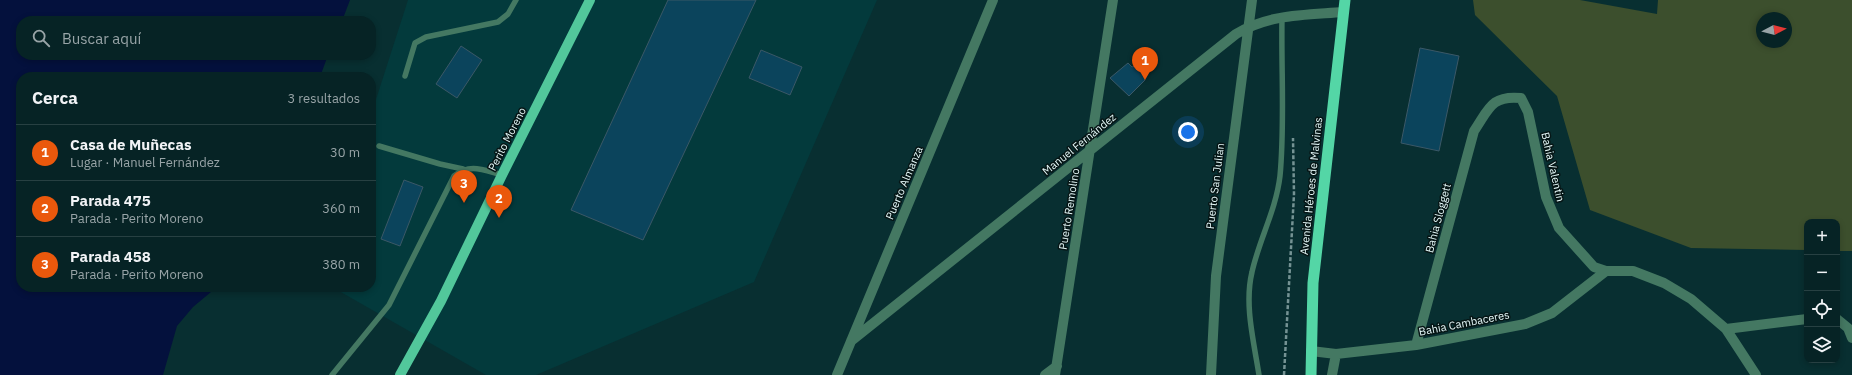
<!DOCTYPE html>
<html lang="es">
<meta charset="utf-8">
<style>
body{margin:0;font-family:"IBM Plex Sans",sans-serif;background:#142f32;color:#f1f3f6}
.controls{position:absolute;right:12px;bottom:12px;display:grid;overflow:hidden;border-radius:8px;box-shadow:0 2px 6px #0003}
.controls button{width:36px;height:36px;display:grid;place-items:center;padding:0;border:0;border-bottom:1px solid #274042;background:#062325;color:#f1f3f6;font:20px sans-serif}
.compass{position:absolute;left:1756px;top:12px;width:36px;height:36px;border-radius:50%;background:#062325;box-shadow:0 2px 6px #0003;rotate:83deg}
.you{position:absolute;left:1188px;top:132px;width:14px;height:14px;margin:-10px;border:3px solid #fff;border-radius:50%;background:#1a73e8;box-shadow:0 0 0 6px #1a73e833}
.badge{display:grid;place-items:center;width:26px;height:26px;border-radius:50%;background:#ea580c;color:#fff;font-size:13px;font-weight:700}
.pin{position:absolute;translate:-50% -33px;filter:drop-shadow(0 1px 2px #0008)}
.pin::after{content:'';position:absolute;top:21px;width:14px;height:12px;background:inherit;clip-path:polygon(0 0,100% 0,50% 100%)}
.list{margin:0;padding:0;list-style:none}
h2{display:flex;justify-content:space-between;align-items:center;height:52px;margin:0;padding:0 16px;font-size:17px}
h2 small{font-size:13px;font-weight:400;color:#98a4a7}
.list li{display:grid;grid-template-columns:26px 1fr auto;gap:12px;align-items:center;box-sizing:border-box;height:56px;padding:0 16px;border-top:1px solid #274042}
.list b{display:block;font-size:15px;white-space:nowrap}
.list p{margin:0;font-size:13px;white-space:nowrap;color:#98a4a7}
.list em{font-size:13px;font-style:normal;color:#98a4a7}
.icon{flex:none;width:22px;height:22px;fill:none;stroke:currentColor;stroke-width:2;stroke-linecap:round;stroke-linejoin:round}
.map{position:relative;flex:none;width:1852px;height:375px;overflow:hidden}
.search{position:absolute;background:#062325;box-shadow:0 2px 6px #0003;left:16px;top:16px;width:360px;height:44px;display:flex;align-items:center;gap:10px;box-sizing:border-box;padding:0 14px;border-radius:16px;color:#98a4a7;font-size:15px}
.panel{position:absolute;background:#062325;box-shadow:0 2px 6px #0003;left:16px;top:72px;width:360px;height:220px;border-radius:16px}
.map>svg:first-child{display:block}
.built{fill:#033a3c}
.green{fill:#3c4f2d;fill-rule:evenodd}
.water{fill:#04113d}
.building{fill:#0b445c;stroke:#3b5867}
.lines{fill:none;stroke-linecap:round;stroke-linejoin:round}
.path{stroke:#759394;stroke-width:2.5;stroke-dasharray:4 2;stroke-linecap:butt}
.service{stroke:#447862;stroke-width:5.5}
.minor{stroke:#447862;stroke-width:10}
.primary{stroke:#52c79b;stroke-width:10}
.trunk{stroke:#54d6a6;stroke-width:11}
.labels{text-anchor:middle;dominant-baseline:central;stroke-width:3;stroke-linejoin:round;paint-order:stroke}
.street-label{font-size:11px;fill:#e6fafa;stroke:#061515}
</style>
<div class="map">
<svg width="1852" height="375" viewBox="0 0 1852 375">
<rect width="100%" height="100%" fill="#082f31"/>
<path class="built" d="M408,0h469l-123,282 -218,93h-50l-154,-88h39v-172z"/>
<path class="green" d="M1473,0h107l77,14 1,-14h194v251h-15v-29h-30v28l-116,-2 -101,-38 -33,-114 -82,-81zM1762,18h24v24h-24z"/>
<path class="water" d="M0,0h350l-8,21h-321v34h307l-8,22h-299v210h196l-24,20 -16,19 -14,49h-163z"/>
<path class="building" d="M668,0h88l-113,240 -72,-30z
M461,46l21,14 -25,38 -21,-14z
M1420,48l39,8 -20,95 -38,-8z
M761,50l41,17 -12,28 -41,-17z
M1128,63l4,4 7,-3 6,16 -16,16 -19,-18z
M404,180l19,7 -23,59 -19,-7z"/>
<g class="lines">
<path class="path" d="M1284,375l10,-181 -1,-56"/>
<path class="service" d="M405,76l10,-33 11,-6 72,-15 10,-8 8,-14
M379,146l61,18 23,5
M332,375l57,-70 65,-129c16,-13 29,-6 48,-1
M1259,375c-5,-33 -15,-70 -7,-103 7,-32 24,-62 28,-96 5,-52 1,-106 2,-159"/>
<path class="minor" d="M1837,319l11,9 4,10
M1726,329l81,-10
M851,341l385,-307c32,-20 70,-19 107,-22
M1416,345l58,-214c15,-22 17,-36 47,-33l7,14 18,85 13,31 35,39 12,4h27l31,12 27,16 35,30 30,46
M1311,351l25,3 80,-9 109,-21 27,-11 54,-42
M837,375l156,-375
M1045,375l12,-9
M1055,375l58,-375
M1211,375l5,-99 36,-276
M1332,375l4,-21"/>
<path class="primary" d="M400,375l41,-74 61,-126 88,-175"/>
<path class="trunk" d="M1311,375l2,-92 32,-283"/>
</g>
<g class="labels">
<g class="street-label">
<text transform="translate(507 139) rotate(-63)">Perito Moreno</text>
<text transform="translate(1079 144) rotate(-39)">Manuel Fernández</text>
<text transform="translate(1553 167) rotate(77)">Bahia Valentin</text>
<text transform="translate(904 183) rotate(-67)">Puerto Almanza</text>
<text transform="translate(1215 186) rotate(-83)">Puerto San Julian</text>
<text transform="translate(1311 186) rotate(-84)">Avenida Héroes de Malvinas</text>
<text transform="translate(1069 209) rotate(-81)">Puerto Remolino</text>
<text transform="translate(1438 218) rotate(-75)">Bahia Sloggett</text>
<text transform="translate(1464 323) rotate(-11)">Bahia Cambaceres</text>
</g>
</g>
</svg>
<div class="controls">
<button>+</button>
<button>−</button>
<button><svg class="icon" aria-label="locate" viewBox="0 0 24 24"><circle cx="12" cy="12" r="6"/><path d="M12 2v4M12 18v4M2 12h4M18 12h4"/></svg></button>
<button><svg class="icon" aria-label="layers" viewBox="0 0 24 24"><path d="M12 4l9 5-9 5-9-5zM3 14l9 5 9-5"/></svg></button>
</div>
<svg class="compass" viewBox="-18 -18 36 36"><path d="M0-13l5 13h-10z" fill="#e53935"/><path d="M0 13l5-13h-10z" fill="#98a4a7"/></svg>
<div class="you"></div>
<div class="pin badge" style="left:1145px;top:80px">1</div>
<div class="pin badge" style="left:499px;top:218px">2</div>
<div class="pin badge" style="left:464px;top:203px">3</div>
<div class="search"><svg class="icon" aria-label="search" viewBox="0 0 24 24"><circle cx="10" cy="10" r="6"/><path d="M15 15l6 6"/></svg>Buscar aquí</div>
<section class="panel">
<h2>Cerca<small>3 resultados</small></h2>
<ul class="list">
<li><span class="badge">1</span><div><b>Casa de Muñecas</b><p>Lugar · Manuel Fernández</p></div><em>30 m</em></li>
<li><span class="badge">2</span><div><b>Parada 475</b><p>Parada · Perito Moreno</p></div><em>360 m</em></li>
<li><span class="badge">3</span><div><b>Parada 458</b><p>Parada · Perito Moreno</p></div><em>380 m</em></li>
</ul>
</section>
</div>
